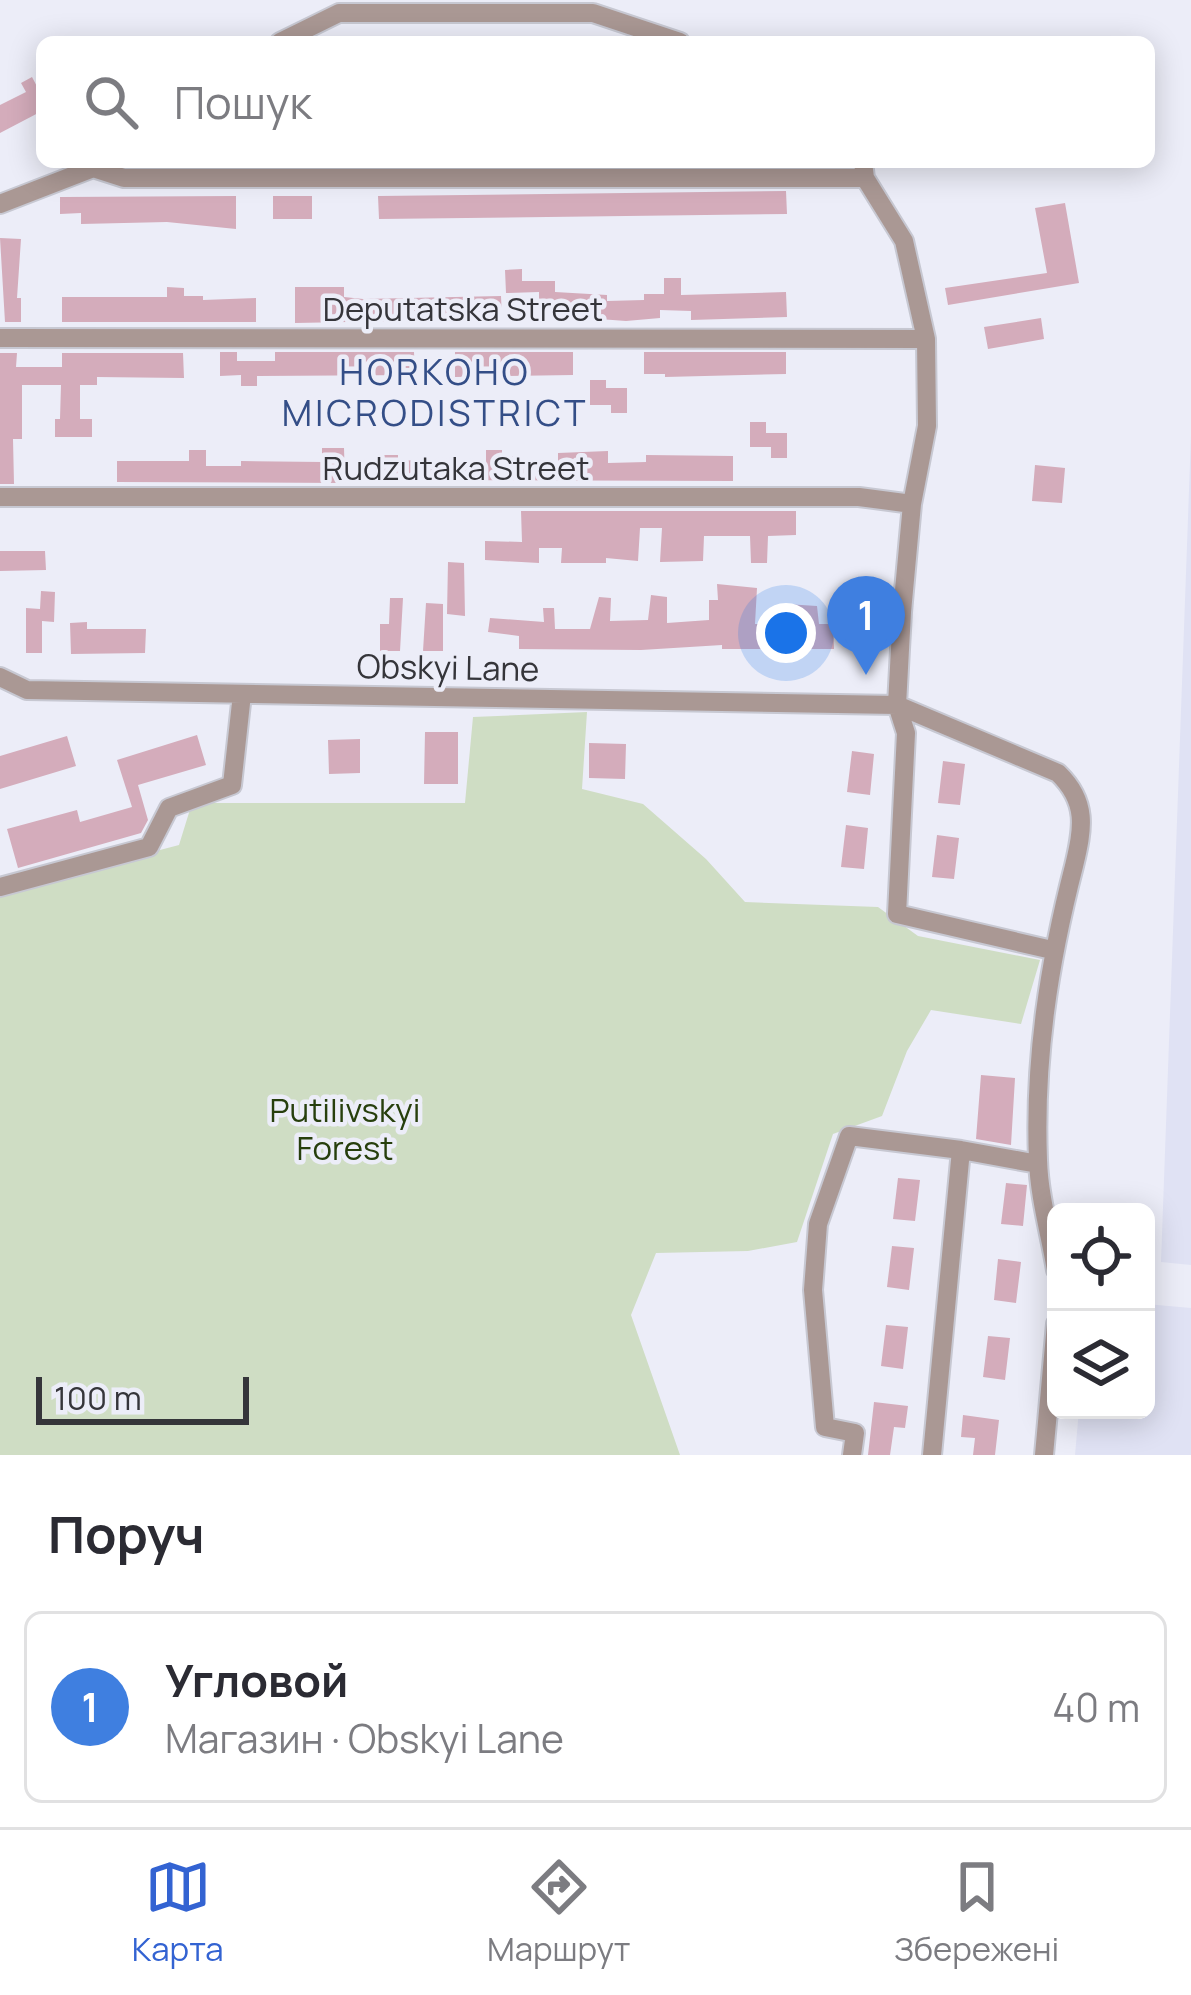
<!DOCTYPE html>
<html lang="uk">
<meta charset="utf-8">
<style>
body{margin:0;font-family:Manrope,sans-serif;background:#f2f2f3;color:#2b2b33}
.controls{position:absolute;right:36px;bottom:36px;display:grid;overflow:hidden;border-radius:18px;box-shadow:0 6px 30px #0003}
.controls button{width:108px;height:108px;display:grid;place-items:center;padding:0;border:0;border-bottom:3px solid #e1e1e2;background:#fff;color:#2b2b33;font:60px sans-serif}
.scale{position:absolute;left:36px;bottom:30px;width:213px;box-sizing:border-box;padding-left:12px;border:6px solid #35353a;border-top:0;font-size:33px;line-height:42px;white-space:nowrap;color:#35353a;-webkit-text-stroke:9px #ecedf8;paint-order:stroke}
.you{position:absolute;left:786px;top:633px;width:42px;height:42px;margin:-30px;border:9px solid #fff;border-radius:50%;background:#1a73e8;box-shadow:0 0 0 18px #1a73e833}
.badge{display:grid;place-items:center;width:78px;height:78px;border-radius:50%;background:#3363d2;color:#fff;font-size:39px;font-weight:700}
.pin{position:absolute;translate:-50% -99px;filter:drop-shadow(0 3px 6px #0008)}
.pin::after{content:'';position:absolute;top:63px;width:42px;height:36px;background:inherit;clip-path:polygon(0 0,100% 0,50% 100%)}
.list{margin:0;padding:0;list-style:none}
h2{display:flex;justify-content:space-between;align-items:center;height:156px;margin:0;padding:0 48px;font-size:51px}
h2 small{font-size:39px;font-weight:400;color:#7c7c81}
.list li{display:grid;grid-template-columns:78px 1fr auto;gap:36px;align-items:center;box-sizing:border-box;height:192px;margin:0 24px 24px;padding:0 24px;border:3px solid #e1e1e2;border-radius:18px}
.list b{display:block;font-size:45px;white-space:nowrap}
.list p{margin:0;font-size:39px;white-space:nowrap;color:#7c7c81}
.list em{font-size:39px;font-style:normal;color:#7c7c81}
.icon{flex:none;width:66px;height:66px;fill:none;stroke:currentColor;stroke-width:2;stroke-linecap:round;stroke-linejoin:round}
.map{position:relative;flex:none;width:1191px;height:1455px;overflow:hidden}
.search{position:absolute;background:#fff;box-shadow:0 6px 30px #0003;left:36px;right:36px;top:36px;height:132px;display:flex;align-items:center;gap:30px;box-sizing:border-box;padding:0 42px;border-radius:18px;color:#7c7c81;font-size:45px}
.sheet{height:372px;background:#fff}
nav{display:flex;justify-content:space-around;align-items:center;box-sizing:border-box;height:168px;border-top:3px solid #e1e1e2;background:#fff;font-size:33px;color:#7c7c81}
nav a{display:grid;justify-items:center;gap:6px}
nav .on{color:#3363d2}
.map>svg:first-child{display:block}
.built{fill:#e0e2f4}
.green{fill:#cfddc4}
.building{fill:#d4acbb}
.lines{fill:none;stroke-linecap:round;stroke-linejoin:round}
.minor-casing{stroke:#c7c8d2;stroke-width:22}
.minor{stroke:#aa9894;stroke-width:18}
.labels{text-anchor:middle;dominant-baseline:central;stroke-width:9;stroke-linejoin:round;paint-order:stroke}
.street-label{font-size:33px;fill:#35353a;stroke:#ecedf8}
.park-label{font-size:33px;fill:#273f0d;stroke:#ecedf8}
.neighbourhood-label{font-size:36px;letter-spacing:3px;fill:#344e87;stroke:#ecedf8}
</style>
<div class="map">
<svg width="1191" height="1455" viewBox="0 0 1191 1455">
<rect width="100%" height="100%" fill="#ecedf8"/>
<path class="built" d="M1191,435v830l-30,-3z
M1146,1304l45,4v147h-116l4,-45h67z"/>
<path class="green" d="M587,712l-5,77 61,15 63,55 39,43 133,5 40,29 122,24 -19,64 -90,-14 -24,41 -25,65 -49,18 -36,108 -49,9 -92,2 -25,62 49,140h-680v-563l179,-47 13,-42h273l8,-86z"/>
<path class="building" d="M32,77l10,19v15l-42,22v-28l26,-13 -5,-9z
M786,191l1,23 -408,5 -1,-23z
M236,196v33l-69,-7 -86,2v-11l-21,1v-17z
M273,196h39v23h-39z
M1065,203l14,80 -131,22 -3,-17 102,-15 -12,-65z
M0,238l21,1 -4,59h4v24h-16z
M522,269v12h33v11l52,3v6l37,-1v-6h20v-16h17v17l105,-3 1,25 -96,3v-9l-31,-1v8l-34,3 -67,-5v-10h-20v-14l-33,1 -1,-23z
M167,287l17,1v8h19v4l53,-2v24h-194v-25h105z
M295,287h49v10l19,2 138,-3 1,23 -207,4z
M1041,318l3,21 -56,10 -4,-22z
M220,352h17v9h38v-9h139l1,23 -158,1v10h-16v-11l-21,1z
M455,352h118v23l-118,2z
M644,352h142v22l-121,3v-3h-21z
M0,353h17l-1,14h46v-14h121l1,25 -87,-1v8h-17v34h12v18h-37v-18h5l1,-34h-39v54h-9l1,45h-14z
M590,380h16v8h21v25h-16v-8h-21z
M750,422h16v11h21v25h-16v-11h-21z
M322,448h22l1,35 -228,-1v-21h72v-11h17v16h35v-5l81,1z
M486,450h16v6h20v5l36,1v-9l50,-2v12l38,-1v-7l87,1v25l-351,-1v-25h16v5l88,3z
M1035,465l30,3 -3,35 -30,-2z
M521,511h275v24l-28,1 -1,27h-16l-1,-27h-46l-1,25 -43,1 2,-34h-22l-2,33 -32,-3v5h-45l1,-15h-23v15l-54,-3v-19l37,1z
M0,551h45l1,19 -46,1z
M448,562l16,1 1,53 -18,-2z
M717,584l40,4 -2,36h30l1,-20 31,2 2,18h14l1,25h-112v-4l-81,5 -122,-1v-13l-31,-4 2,-14 54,4 -1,-14h11l1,21h35l9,-32 12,1 -1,23 38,-1 3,-25 16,2v26l42,-3v-20h9z
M41,591l14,1 -1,30 -12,-1v32h-16v-45l14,1z
M390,598h13l-3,53h-20v-27h9z
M426,603l17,1v47h-20z
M87,622v7h59l-1,24 -74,1 -1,-31z
M425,732h33v52h-34z
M197,735l9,30 -68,20 10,35 -7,13 -123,35 -11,-39 70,-19 3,12 52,-15 -15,-47z
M67,736l9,30 -76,23v-33z
M360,739v34l-31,1 -1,-34z
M589,743l37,1 -1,35 -36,-1z
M852,751l22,3 -4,41 -23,-3z
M943,761l22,3 -5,41 -22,-2z
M846,825l22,3 -4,41 -23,-2z
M937,835l22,3 -5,41 -22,-2z
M981,1075l34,3 -4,67 -35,-6z
M898,1178l22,2 -5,41 -22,-2z
M1006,1183l21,2 -4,41 -22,-2z
M892,1246l22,2 -5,42 -22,-3z
M998,1259l23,3 -5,41 -22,-3z
M886,1325l22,2 -5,42 -22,-3z
M988,1336l22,2 -5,42 -22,-3z
M874,1402l34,4 -3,22 -11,-1 -4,28h-22z
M963,1415l36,5 -4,35h-22l2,-17 -14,-1z"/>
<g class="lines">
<defs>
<path id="minor" d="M280,42l59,-29h254l87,29
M863,162l2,16 39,63 22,98 1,87 -15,78 -10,108 -5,93 9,28 -9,181 155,36
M93,168l31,10h741
M0,204l93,-36 5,-6
M0,338l926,1
M0,497h859l53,7
M0,677l27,13 870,15 161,68c30,29 25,55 16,93 -25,97 -40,193 -36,294 1,36 12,74 18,110
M0,887l149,-40 20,-39 63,-23 10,-91
M852,1455l3,-22 -30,-6 -12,-137 5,-66 31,-88 112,14 77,14
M932,1455l29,-305
M1044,1455l12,-131"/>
</defs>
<use href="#minor" class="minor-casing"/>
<use href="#minor" class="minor"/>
</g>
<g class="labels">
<g class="street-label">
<text x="463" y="308">Deputatska Street</text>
<text x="456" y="467">Rudzutaka Street</text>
<text transform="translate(448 667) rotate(1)">Obskyi Lane</text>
</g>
<g class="park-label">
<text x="345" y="1109">Putilivskyi<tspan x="345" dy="38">Forest</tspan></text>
</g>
<g class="neighbourhood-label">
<text x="435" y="371">HORKOHO<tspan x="435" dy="41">MICRODISTRICT</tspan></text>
</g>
</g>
</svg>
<div class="controls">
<button><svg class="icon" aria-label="locate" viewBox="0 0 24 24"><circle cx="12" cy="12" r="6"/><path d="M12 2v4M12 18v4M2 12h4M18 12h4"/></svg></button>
<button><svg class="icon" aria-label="layers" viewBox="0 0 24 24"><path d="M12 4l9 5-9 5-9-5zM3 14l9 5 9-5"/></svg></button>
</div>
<div class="scale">100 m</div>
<div class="you"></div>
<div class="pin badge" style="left:866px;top:675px;background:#3f7fe0">1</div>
<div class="search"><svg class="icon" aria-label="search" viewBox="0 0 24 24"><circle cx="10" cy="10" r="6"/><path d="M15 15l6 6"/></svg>Пошук</div>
</div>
<section class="sheet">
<h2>Поруч<small></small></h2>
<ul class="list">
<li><span class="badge" style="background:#3f7fe0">1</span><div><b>Угловой</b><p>Магазин · Obskyi Lane</p></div><em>40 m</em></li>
</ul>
</section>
<nav>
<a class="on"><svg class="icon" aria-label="map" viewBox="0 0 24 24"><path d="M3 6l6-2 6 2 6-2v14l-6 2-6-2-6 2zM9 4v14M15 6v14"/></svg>Карта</a>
<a><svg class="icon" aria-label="directions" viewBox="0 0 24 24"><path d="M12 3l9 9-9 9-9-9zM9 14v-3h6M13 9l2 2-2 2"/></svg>Маршрут</a>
<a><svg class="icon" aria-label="saved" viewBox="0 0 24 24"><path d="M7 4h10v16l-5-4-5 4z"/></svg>Збережені</a>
</nav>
